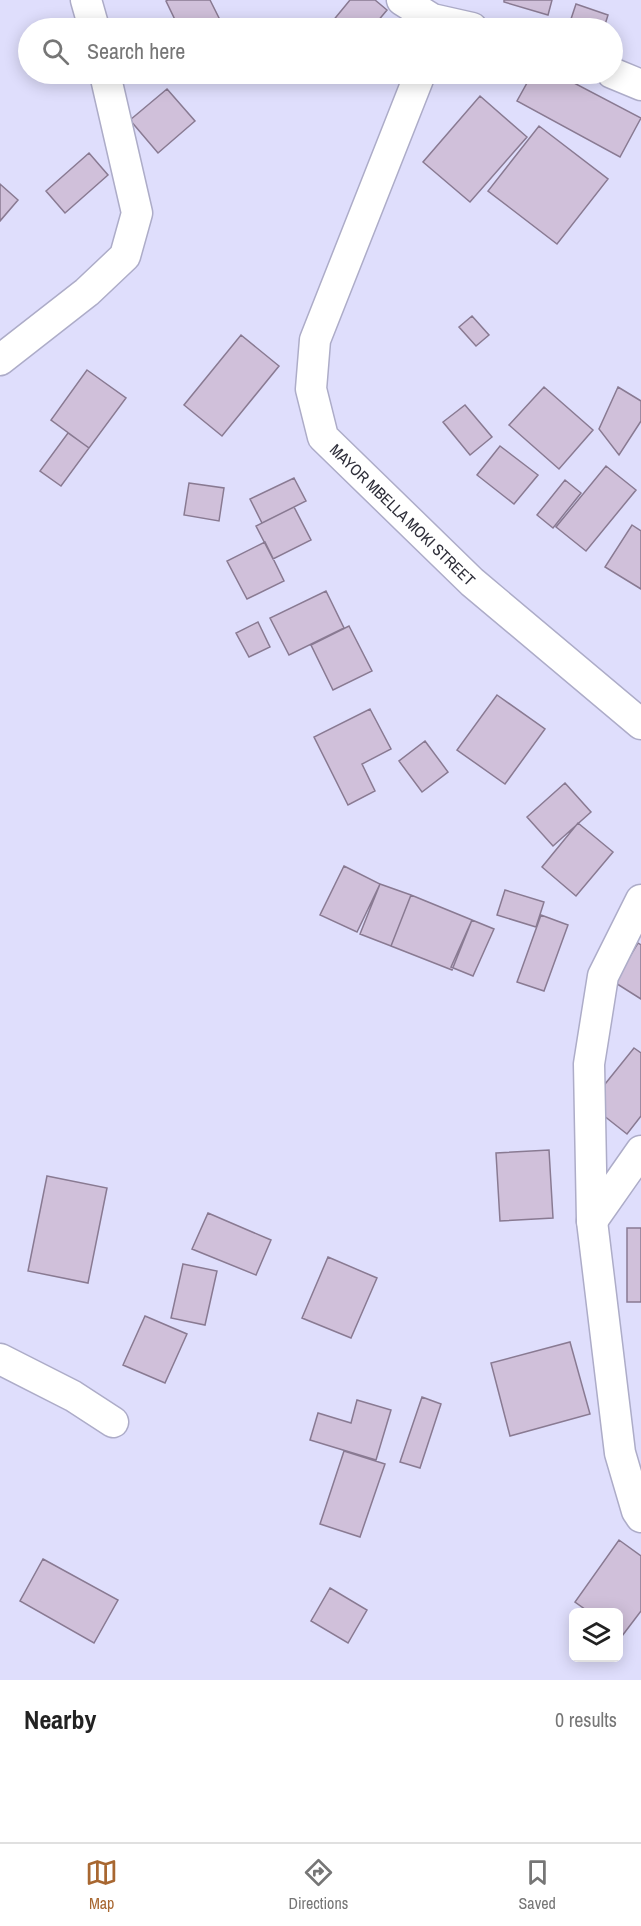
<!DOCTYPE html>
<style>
body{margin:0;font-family:"Archivo Narrow",sans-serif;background:#f6f6f6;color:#222}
.controls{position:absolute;right:18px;bottom:18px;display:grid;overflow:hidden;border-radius:9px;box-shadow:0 3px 15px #0003}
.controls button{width:54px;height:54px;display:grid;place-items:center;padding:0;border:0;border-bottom:2px solid #e0e0e0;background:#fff;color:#222;font:30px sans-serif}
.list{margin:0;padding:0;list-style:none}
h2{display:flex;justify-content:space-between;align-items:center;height:78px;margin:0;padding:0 24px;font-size:26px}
h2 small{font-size:20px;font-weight:400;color:#767676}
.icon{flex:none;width:33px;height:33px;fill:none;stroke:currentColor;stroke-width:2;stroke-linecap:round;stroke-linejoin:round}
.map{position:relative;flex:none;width:641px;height:1680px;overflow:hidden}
.search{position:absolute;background:#fff;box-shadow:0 3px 15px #0003;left:18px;right:18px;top:18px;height:66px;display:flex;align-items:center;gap:15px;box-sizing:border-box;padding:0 21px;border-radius:33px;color:#767676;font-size:22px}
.sheet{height:162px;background:#fff}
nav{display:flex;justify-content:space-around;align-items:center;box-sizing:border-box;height:84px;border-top:2px solid #e0e0e0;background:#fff;font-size:16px;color:#767676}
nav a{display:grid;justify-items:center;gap:3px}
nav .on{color:#a86731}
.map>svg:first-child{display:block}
.building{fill:#d0c0da;stroke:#897a92;stroke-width:1.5}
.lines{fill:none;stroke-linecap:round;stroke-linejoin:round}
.minor-casing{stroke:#adacc8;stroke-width:33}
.minor{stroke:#fff;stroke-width:30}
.labels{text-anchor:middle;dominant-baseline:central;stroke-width:6;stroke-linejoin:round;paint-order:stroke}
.street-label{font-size:16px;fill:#2e2e39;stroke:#ededff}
</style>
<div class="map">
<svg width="641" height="1680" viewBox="0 0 641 1680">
<rect width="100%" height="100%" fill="#dfdefc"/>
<path class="building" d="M168,0h42l14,28h-45l-13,-27z
M350,0h25l12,10 -15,18h-45z
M504,0h48l-4,15 -44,-13z
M576,4l32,11 -4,13h-36z
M532,74h25l84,44 -21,39 -103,-56z
M167,89l28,32 -37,32 -28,-33z
M480,96l47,41 -57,65 -47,-40z
M539,126l69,53 -51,65 -69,-53z
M89,153l19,22 -43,38 -19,-22z
M0,184l18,16 -18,21z
M472,316l17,19 -13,11 -17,-19z
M241,335l38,31 -57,70 -38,-31z
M87,370l39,28 -37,50 -38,-28z
M544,387l49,43 -34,39 -50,-44z
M618,387l23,14v20l-22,34 -20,-26z
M465,405l27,32 -22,18 -27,-33z
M68,433l21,15 -28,38 -21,-15z
M500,446l38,29 -24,29 -37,-29z
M606,466l30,24 -50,61 -30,-24z
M294,478l12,23 -44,22 -12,-24z
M565,480l16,13 -28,35 -16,-13z
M189,483l35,5 -5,33 -35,-6z
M294,507l17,33 -38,19 -17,-33z
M632,525l9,6v58l-36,-22z
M265,542l19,39 -37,18 -20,-38z
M326,591l18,37 -55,27 -19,-37z
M258,622l12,25 -21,10 -13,-24z
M349,626l23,45 -39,19 -22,-45z
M497,695l48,34 -40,55 -48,-34z
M370,709l21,40 -29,15 13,27 -27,14 -34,-68z
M425,741l23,31 -26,20 -23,-31z
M565,783l26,29 -38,34 -26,-29z
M578,823l35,29 -37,44 -34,-29z
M344,866l36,18 -23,48 -37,-17z
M380,884l31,11 -20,51 -31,-12z
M505,890l39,12 -8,25 -39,-12z
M411,895l61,25 -20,50 -61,-24z
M541,915l27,10 -24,66 -27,-9z
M472,920l22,9 -21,47 -22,-9z
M638,943l3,2v54l-27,-17z
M634,1048l7,5v63l-14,18 -38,-30z
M549,1150l4,68 -53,3 -4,-68z
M47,1176l60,12 -19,95 -60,-12z
M208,1213l63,27 -15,35 -64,-26z
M627,1228h14v74h-14z
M328,1257l49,21 -26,60 -49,-20z
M183,1264l34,7 -12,54 -34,-7z
M145,1316l42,18 -22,49 -42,-18z
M570,1342l20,72 -80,22 -19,-73z
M422,1397l19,7 -21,64 -20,-6z
M357,1400l34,10 -15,50 -66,-20 8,-27 33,10z
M344,1451l41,13 -25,73 -40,-13z
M619,1540l22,16v55l-19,25 -4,-2v-22h-29l-14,-10z
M43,1559l75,41 -24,43 -74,-42z
M330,1588l37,22 -19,33 -37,-22z"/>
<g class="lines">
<defs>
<g id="minor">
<path d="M86,0l8,28"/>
<path d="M402,0l30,19 40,9"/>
<path d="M612,73l29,12"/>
<path id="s1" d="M420,74l-105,266 -4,49 12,48 149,145 169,142"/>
<path d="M0,360l87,-68 38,-36 12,-43 -32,-139"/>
<path d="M641,900l-38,76 -14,88 3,157 28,232 17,58 4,6"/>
<path d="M592,1221l49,-70"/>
<path d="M0,1359l73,37 40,26"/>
</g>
</defs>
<use href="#minor" class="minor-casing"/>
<use href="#minor" class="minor"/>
</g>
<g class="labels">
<g class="street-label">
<text stroke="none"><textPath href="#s1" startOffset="496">MAYOR MBELLA MOKI STREET</textPath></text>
</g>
</g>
</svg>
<div class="controls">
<button><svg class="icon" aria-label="layers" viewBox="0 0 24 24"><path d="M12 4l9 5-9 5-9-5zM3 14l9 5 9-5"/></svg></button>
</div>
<div class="search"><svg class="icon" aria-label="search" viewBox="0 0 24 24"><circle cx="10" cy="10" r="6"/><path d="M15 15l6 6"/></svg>Search here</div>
</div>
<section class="sheet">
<h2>Nearby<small>0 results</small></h2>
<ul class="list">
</ul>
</section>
<nav>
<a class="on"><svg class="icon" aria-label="map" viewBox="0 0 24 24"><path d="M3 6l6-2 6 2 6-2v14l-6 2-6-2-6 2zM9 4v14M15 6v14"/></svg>Map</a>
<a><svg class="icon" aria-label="directions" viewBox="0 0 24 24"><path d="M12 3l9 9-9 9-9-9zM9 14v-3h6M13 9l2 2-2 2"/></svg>Directions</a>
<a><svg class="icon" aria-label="saved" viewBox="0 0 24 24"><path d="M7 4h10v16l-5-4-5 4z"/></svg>Saved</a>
</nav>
